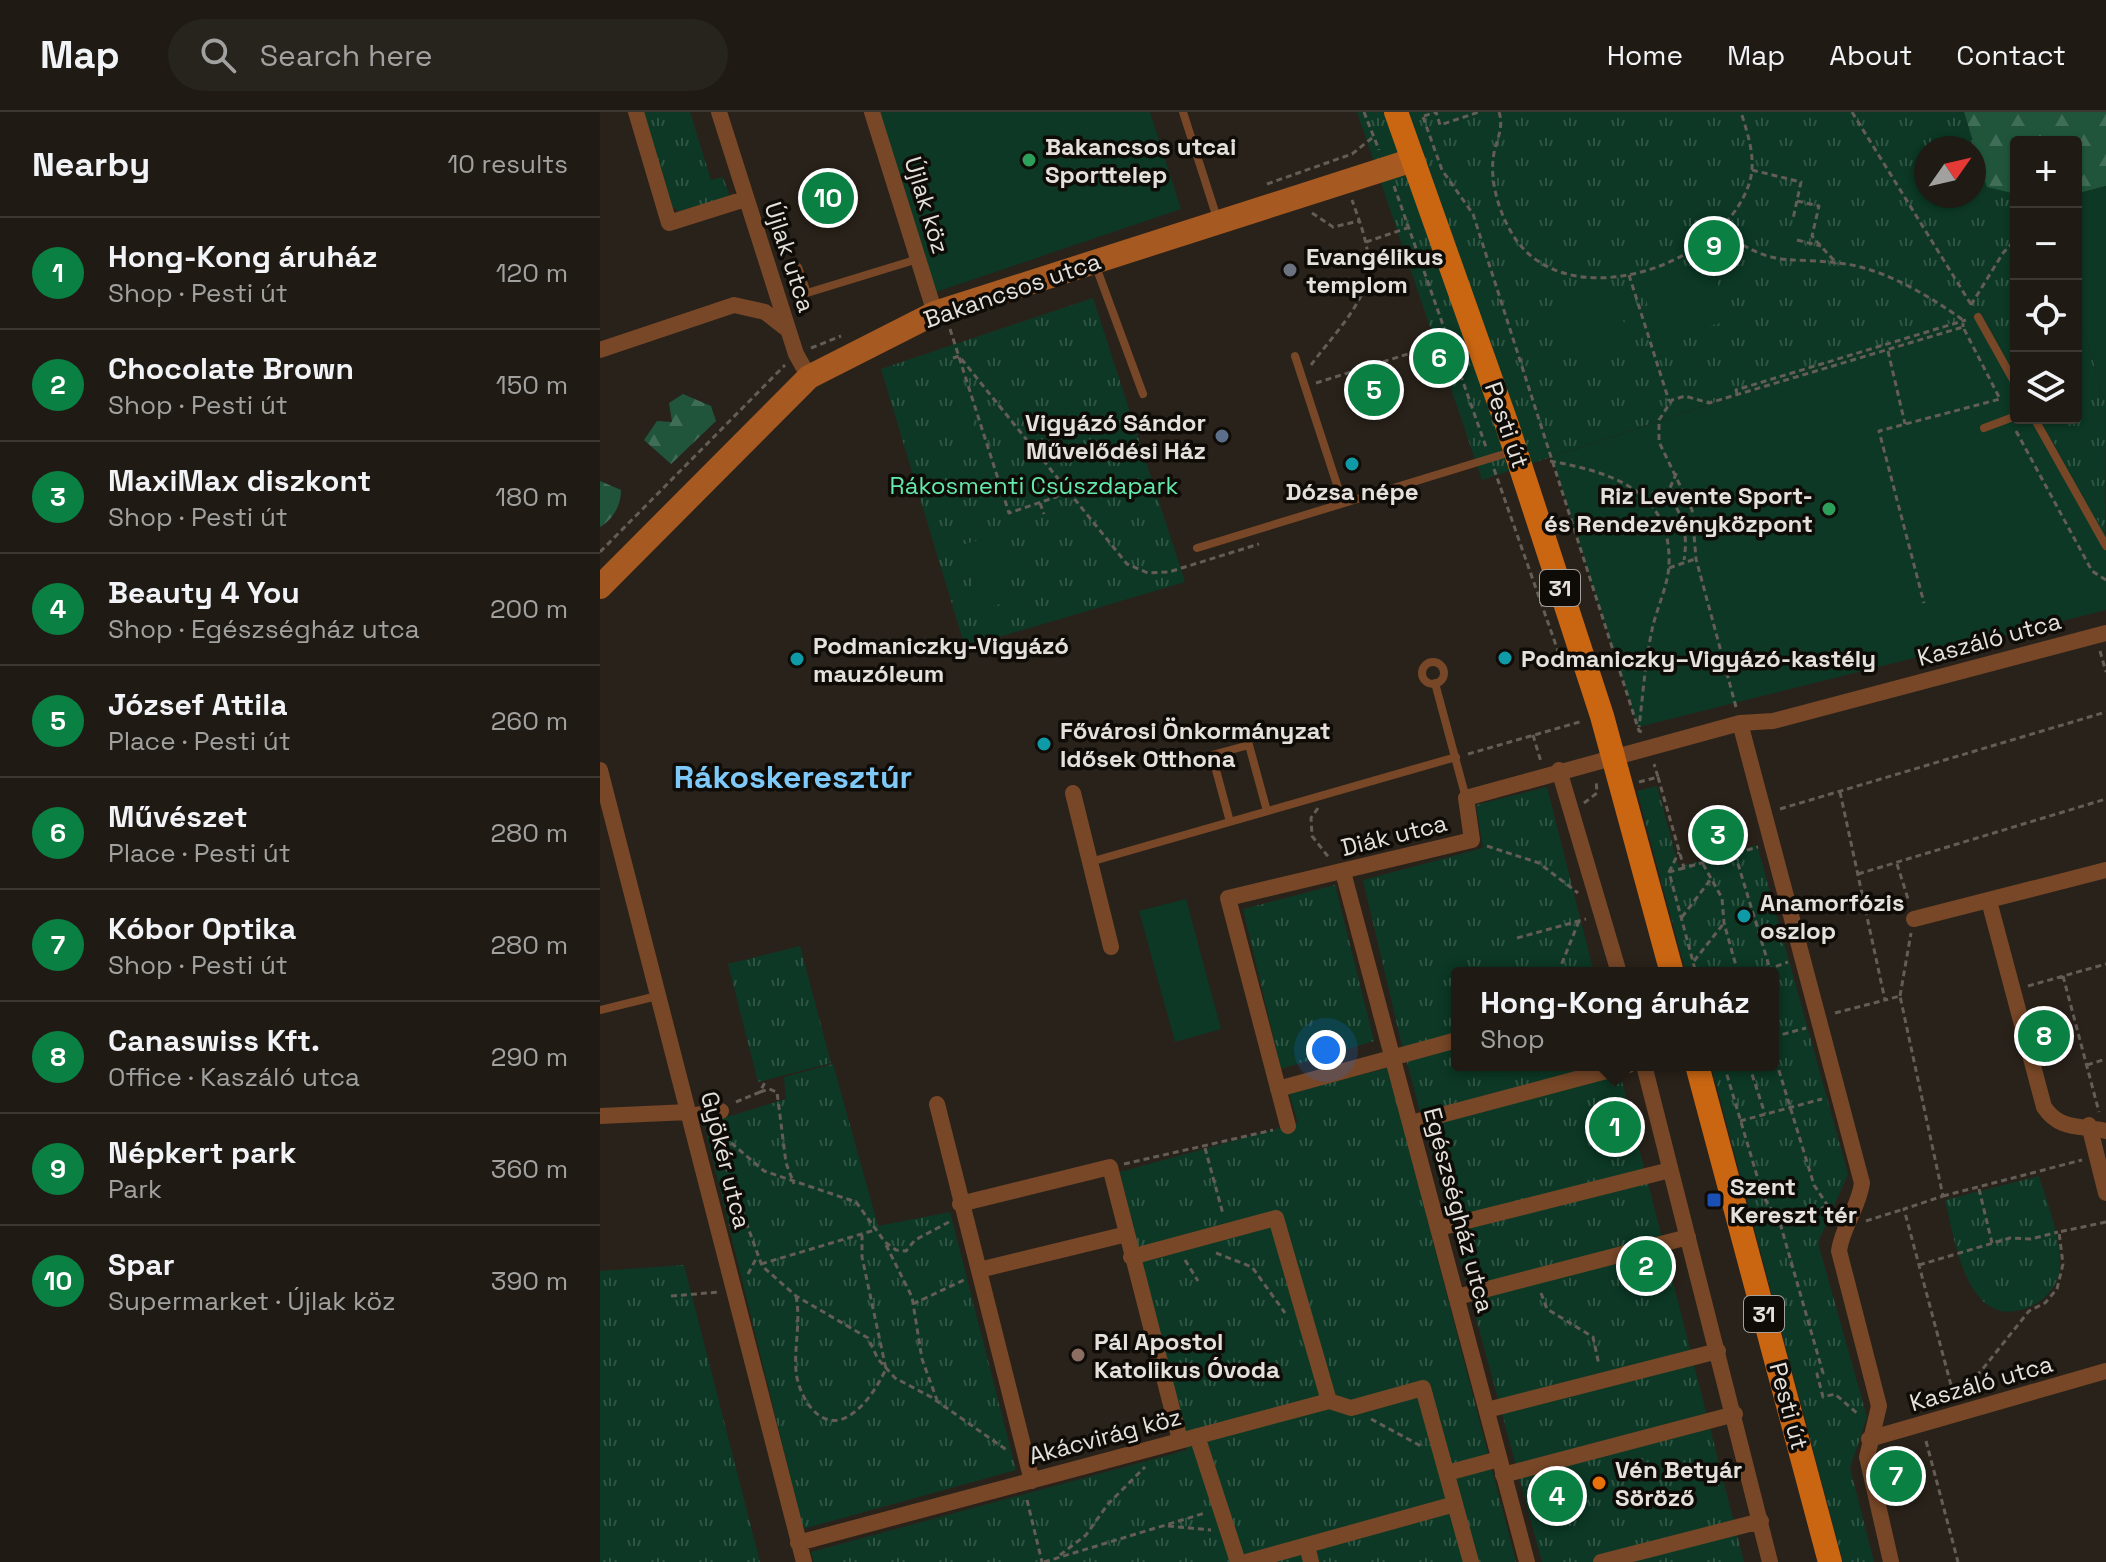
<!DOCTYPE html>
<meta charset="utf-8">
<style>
body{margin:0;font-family:"Space Grotesk",sans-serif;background:#27231d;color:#f1f3f6}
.controls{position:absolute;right:24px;top:24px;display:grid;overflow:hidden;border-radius:8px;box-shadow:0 2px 6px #0004}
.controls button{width:72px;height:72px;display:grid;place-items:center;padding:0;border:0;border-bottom:2px solid #3c3834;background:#1f1a14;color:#f1f3f6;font:40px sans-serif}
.compass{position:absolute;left:1314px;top:24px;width:72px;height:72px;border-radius:50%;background:#1f1a14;box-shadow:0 2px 6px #0004;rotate:56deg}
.you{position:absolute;left:726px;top:938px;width:28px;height:28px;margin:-20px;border:6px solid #fff;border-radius:50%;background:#1a73e8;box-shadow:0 0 0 12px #1a73e833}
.badge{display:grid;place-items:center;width:52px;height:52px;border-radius:50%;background:#0b8043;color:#fff;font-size:26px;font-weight:700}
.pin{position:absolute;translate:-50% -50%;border:4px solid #fff;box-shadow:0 2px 8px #0006}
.popup{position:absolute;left:851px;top:855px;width:328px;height:104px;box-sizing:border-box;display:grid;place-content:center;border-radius:8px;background:#1f1a14;filter:drop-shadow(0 2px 6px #0005);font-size:26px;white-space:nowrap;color:#a1a1a0}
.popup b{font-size:30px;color:#f1f3f6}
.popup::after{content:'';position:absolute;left:50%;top:100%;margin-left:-16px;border:16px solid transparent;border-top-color:#1f1a14}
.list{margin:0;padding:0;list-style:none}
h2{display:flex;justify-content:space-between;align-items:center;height:104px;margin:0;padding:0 32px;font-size:34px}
h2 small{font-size:26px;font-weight:400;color:#a1a1a0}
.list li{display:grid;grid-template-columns:52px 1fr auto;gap:24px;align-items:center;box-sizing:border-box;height:112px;padding:0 32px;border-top:2px solid #3c3834}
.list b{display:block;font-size:30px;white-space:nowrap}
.list p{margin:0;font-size:26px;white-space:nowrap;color:#a1a1a0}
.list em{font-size:26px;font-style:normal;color:#a1a1a0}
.icon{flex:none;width:44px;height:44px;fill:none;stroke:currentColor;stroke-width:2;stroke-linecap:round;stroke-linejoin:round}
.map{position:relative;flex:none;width:1506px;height:1450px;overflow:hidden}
header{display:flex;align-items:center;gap:48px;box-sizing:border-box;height:112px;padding:0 40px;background:#1f1a14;border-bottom:2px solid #3c3834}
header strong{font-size:38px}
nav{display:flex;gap:44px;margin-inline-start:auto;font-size:28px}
.search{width:560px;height:72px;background:#27231d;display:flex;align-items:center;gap:20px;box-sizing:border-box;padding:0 28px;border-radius:44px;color:#a1a1a0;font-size:30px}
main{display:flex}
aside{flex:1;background:#1f1a14}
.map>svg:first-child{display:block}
.grass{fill:url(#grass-tufts);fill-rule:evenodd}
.forest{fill:url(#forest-firs)}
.pitch{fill:#0c3825}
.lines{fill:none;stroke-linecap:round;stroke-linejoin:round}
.path{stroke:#635d56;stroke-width:3;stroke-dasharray:6 4;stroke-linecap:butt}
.lane{stroke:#774727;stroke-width:8}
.street{stroke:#774727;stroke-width:16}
.secondary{stroke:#a65920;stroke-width:24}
.primary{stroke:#ca6612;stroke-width:24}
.leisure-dot{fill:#2e9e5b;stroke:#0f0c08;stroke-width:3}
.worship-dot{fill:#6b7280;stroke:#0f0c08;stroke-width:3}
.service-dot{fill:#5c6f8a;stroke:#0f0c08;stroke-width:3}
.culture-dot{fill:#0f9aa8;stroke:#0f0c08;stroke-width:3}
.transit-dot{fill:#1a4fb4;stroke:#0f0c08;stroke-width:3}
.education-dot{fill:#8d6e63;stroke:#0f0c08;stroke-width:3}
.food-dot{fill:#e8710a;stroke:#0f0c08;stroke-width:3}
.labels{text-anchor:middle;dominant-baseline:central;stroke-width:7;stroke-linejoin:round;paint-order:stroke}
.shield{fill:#0f0c08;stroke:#a5a09c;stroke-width:2}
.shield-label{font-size:22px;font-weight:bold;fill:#e5e0db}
.poi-label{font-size:24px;font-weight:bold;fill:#e5e0db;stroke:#0f0c08;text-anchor:start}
.street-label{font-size:24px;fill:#e5e0db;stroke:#0f0c08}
.park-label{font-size:24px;fill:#64eaac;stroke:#0f0c08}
.district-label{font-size:32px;font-weight:bold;fill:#7ec9f8;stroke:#0f0c08}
</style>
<header>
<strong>Map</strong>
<div class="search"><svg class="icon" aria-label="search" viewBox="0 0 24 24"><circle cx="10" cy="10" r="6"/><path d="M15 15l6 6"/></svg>Search here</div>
<nav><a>Home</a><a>Map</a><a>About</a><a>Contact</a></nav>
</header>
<main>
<aside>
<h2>Nearby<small>10 results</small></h2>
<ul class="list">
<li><span class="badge">1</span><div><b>Hong-Kong áruház</b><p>Shop · Pesti út</p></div><em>120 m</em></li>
<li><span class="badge">2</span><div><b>Chocolate Brown</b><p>Shop · Pesti út</p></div><em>150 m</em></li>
<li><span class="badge">3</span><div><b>MaxiMax diszkont</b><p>Shop · Pesti út</p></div><em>180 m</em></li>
<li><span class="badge">4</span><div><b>Beauty 4 You</b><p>Shop · Egészségház utca</p></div><em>200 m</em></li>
<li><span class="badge">5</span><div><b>József Attila</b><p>Place · Pesti út</p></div><em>260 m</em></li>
<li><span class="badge">6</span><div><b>Művészet</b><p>Place · Pesti út</p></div><em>280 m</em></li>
<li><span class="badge">7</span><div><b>Kóbor Optika</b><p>Shop · Pesti út</p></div><em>280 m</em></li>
<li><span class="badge">8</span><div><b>Canaswiss Kft.</b><p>Office · Kaszáló utca</p></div><em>290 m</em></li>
<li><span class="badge">9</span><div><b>Népkert park</b><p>Park</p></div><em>360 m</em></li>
<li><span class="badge">10</span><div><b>Spar</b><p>Supermarket · Újlak köz</p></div><em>390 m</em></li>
</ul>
</aside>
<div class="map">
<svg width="1506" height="1450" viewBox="0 0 1506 1450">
<defs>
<pattern id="grass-tufts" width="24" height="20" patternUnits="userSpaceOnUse" patternTransform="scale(2)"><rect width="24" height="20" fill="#0c3825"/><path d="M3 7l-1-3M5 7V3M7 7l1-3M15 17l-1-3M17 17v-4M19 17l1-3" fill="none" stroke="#2f5444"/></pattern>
<pattern id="forest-firs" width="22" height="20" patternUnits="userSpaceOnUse" patternTransform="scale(2)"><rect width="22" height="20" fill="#20553c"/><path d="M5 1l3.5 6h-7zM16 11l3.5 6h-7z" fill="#406d58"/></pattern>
</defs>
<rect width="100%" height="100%" fill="#29221a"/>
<path class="grass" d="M42,0h48l21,68 12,-3 6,17 -3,6 -44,13 -10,-6z
M757,0h607l23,74 29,8v180l-34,-61 -500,167zM1326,36h48v48h-48z
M493,186l92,284 -220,65 -84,-278z
M1476,190l30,103 -1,130 -65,-117h36z
M1057,674l22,81 78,-22 91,329 -30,69 49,174 -17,51 24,94h-31l-132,-497h62v-92h-87l-49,-182z
M947,675l47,186h-137v92h161l126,497h-202l-142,-525 -37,-157 120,-32 -7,-43z
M735,773l39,156 -93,28 -38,-160z
M200,834l31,117 -73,19 -30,-118z
M233,952l45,162 72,-14 66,258 -213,59 -99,-405 82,-25 -2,-22z
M788,956l128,494h-702l-3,-10 376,-102 -67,-278 178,-49 -9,-30z
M1439,1064c8,27 22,60 21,89 0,16 -11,32 -25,39 -67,36 -80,-63 -90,-104z
M84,1153l76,297h-160v-291z"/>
<path class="forest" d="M1364,0h142v74l-30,8v-52h-60v52l-29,-7z
M83,282l28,12 5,15 -45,43 -27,-24 13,-19 15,1 -3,-19z
M0,369l21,9c0,16 -8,29 -21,37z"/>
<path class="pitch" d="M278,0h272l31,97 -245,83z
M1506,74v219l-30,-103v-108z
M1113,154l15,55 -73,19 -12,-56z
M1012,178l19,52 -64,17 -16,-52z
M1382,201l34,61v44h24l66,117v75l-468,117 -86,-270z
M359,265l18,59 -13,4 -17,-60z
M397,423l19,64 -36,11 -19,-65z
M586,787l35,130 -46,13 -36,-131z"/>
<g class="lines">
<path class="path" d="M764,0l15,38
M899,0c5,15 -2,27 -5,41 -5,25 4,56 16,77 49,91 211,39 239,-46 8,-24 -1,-49 -8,-72
M1252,0l120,194
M824,4l12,-4 4,13 39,-13
M823,5l19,53 31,44 166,517 4,1
M1152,58l49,12 -8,37
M667,72l85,-30 20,-16
M794,74l92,261
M1197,89l22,5 -7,30 25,28
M712,101l21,14 26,-6
M1118,116c57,43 66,27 128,36 40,6 85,33 117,56v7
M1197,128l24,6
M766,130l41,-14
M1029,163l40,126
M1371,193l32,-52 13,-14
M350,217l59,184 47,-16 7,-7
M211,236l30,-12
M1288,239l17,73
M353,246l6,-2 168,208 21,9 21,-1 90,-28
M711,253c18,-25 53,-60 57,-91 3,-25 -8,-51 -16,-74
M716,271l130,-41
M1137,282l-1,-4 230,-70
M1416,319l76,140 14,9
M950,349c60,11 122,29 119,104 -1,21 -13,45 -17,65 -7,32 -9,65 -13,97
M894,357l64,182
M1063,381c21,16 25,42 21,67
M1042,383l27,-5 8,-18
M440,391l4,11
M0,440l185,-187
M1069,456l26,-9
M1500,539l6,21
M1136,595l-40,-148 -4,-49 -33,-68v-22l13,-20 13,-4 24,7 254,-76 37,72 -121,32 45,172
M933,623l8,27
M868,642l115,-33
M1058,665l26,91 74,-21
M1039,670l19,-5 -4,-13
M1240,680l45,208 15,-4 43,200 -39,13 51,191
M984,691l13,-10 -1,-13
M718,696l-7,10 1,18 18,23
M1180,697l326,-97
M887,734l52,17 39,30
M1135,742l35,115
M1103,752l19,34 2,25 14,50
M1297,752l12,38
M1084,756l-15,4 27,101
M1069,760l10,-20
M1258,762l248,-75
M1082,805l29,-38
M917,826l69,-19
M1094,849l30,-38
M958,861l21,-52
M1157,861l31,-11
M1463,864l36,136
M1428,874l78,-22
M1300,884l11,-63
M1235,901l50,-13
M1173,925l33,-9
M1173,939l41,134 14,21
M1124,953l39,131 17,27
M1149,953l16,49
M1487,953l19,-6
M160,980l9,-3 8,3 9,71 8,21
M136,990l24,-10 6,-12
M1140,1009l82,-22
M112,1016l50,138 34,30 72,42 10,21 17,19 36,19 77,54
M116,1018l48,41 92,31 29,40 11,8 10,1 9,-11 34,-18
M605,1036l18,66
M524,1052l149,-34
M1379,1077l13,54
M1343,1084l139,-36
M1234,1100l-6,-6 -48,17 43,150 -6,1 6,23 12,-3 24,21
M1266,1109l38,-12
M286,1133l26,52 10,62 15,41
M616,1141l36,14 33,46
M585,1148l13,21
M161,1152l114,-34
M1319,1153l91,-27 21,1 27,-7
M148,1162l9,-17
M941,1181l6,16 46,28 6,28
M71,1184l49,-4
M196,1184c5,26 -2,50 0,75 2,24 23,61 51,46 18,-10 30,-30 39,-48l-24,-112v-22
M313,1192l51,-24
M1353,1283l28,-24 48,-60 16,-8 12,-14 6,-25 -4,-32 47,-10
M771,1307l50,27
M1326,1329l32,121
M427,1388l15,62
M568,1414l43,4
M460,1443l26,-20 22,-31 37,-37
M444,1450l161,-49"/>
<path class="lane" d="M583,0l34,106
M495,152l48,130
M198,155l9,26 111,-34
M1378,205l38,68
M695,244l48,147
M1434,306l72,128
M1384,316l32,-12
M597,436l314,-96
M822 561a11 11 0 1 1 22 0a11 11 0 1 1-22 0Z
M835,571l31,115
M630,710l-18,-67 37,-10 18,66
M490,750l366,-105
M0,898l57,-14"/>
<path class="street" d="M36,0l33,111 76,-24
M119,0l77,242 13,23
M272,0l63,201
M0,238l134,-45 31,7 23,18
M1140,611l122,460c-3,24 -20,44 -23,68l40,155 -12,51 24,105
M0,658l204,792
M959,658l60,203
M473,681l38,154
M743,760l184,690
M1389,789l55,206c16,24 37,18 62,24
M1314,807l192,-49
M1044,953l126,497
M678,977l179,-49
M337,992l95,377
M0,1004l89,-4
M90,1004l31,-5
M811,1011l218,-58
M1489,1013l17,68
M688,1014l-60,-228 244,-58 -6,-42 274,-75 33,-2 333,-88
M360,1092l150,-37 70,273
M839,1116l231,-58
M531,1145l145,-39 53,183
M379,1158l148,-36
M857,1185l231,-60
M887,1298l231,-59
M597,1324l41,126
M1269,1327l237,-68
M847,1361l52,-14
M903,1363l232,-61
M198,1431l531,-142 22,7 72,-20 48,174
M707,1433l4,17
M646,1450l209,-58
M1001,1450l160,-41"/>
<path class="secondary" d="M0,475l209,-210 126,-64 478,-153"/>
<path class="primary" d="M796,0l110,310 96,294 70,257
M1097,953l133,497"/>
</g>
<g class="leisure-dot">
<circle cx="429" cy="48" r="8"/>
<circle cx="1229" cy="397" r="8"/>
</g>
<circle class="worship-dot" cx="690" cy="158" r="8"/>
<circle class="service-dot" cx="622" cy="324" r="8"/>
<g class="culture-dot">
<circle cx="752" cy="352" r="8"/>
<circle cx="905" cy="546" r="8"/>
<circle cx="197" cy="547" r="8"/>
<circle cx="444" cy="632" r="8"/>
<circle cx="1144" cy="804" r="8"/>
</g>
<rect class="transit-dot" x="1106" y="1080" width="16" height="16" rx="4"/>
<circle class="education-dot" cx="478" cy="1243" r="8"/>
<circle class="food-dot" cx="999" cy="1371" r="8"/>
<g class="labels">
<g class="shield">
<rect x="940" y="458" width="40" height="36" rx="6"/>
<rect x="1144" y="1184" width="40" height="36" rx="6"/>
</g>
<g class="shield-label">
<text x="960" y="476">31</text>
<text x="1164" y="1202">31</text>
</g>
<g class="poi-label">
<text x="445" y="34">Bakancsos utcai<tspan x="445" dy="28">Sporttelep</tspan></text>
<text x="706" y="144">Evangélikus<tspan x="706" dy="28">templom</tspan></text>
<text x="606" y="310" text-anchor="end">Vigyázó Sándor<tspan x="606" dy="28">Művelődési Ház</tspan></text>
<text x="752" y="379" text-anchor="middle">Dózsa népe</text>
<text x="1213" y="383" text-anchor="end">Riz Levente Sport-<tspan x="1213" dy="28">és Rendezvényközpont</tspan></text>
<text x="213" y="533">Podmaniczky-Vigyázó<tspan x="213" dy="28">mauzóleum</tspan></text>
<text x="921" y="546">Podmaniczky–Vigyázó-kastély</text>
<text x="460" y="618">Fővárosi Önkormányzat<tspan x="460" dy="28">Idősek Otthona</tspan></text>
<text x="1160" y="790">Anamorfózis<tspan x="1160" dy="28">oszlop</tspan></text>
<text x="1130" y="1074">Szent<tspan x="1130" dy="28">Kereszt tér</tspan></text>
<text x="494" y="1229">Pál Apostol<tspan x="494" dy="28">Katolikus Óvoda</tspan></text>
<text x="1015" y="1357">Vén Betyár<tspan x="1015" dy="28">Söröző</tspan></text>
</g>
<g class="street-label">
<text transform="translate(327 93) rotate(73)">Újlak köz</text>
<text transform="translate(190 145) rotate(72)">Újlak utca</text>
<text transform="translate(412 178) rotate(-19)">Bakancsos utca</text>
<text transform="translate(907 313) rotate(71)">Pesti út</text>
<text transform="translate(1389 527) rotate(-15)">Kaszáló utca</text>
<text transform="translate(794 723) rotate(-14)">Diák utca</text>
<text transform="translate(126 1048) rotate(76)">Gyökér utca</text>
<text transform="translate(859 1098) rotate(75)">Egészségház utca</text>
<text transform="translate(1381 1271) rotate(-16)">Kaszáló utca</text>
<text transform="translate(1189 1294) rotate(75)">Pesti út</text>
<text transform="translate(505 1324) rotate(-15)">Akácvirág köz</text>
</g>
<g class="park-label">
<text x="434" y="373">Rákosmenti Csúszdapark</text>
</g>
<g class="district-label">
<text x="193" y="665">Rákoskeresztúr</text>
</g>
</g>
</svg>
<div class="controls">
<button>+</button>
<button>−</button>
<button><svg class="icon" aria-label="locate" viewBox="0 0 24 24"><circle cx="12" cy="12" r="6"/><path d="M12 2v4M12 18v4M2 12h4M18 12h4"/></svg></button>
<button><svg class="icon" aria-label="layers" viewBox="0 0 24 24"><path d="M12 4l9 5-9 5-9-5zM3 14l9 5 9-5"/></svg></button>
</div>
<svg class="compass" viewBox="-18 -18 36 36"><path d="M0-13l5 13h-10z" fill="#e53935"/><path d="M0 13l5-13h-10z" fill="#a1a1a0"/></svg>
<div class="you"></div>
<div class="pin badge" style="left:1015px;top:1015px">1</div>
<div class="popup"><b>Hong-Kong áruház</b>Shop</div>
<div class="pin badge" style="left:1046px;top:1154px">2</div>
<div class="pin badge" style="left:1118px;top:723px">3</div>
<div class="pin badge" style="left:957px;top:1384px">4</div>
<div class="pin badge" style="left:774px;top:278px">5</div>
<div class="pin badge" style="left:839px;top:246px">6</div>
<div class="pin badge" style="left:1296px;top:1364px">7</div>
<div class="pin badge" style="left:1444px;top:924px">8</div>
<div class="pin badge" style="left:1114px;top:134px">9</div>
<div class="pin badge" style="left:228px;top:86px">10</div>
</div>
</main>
